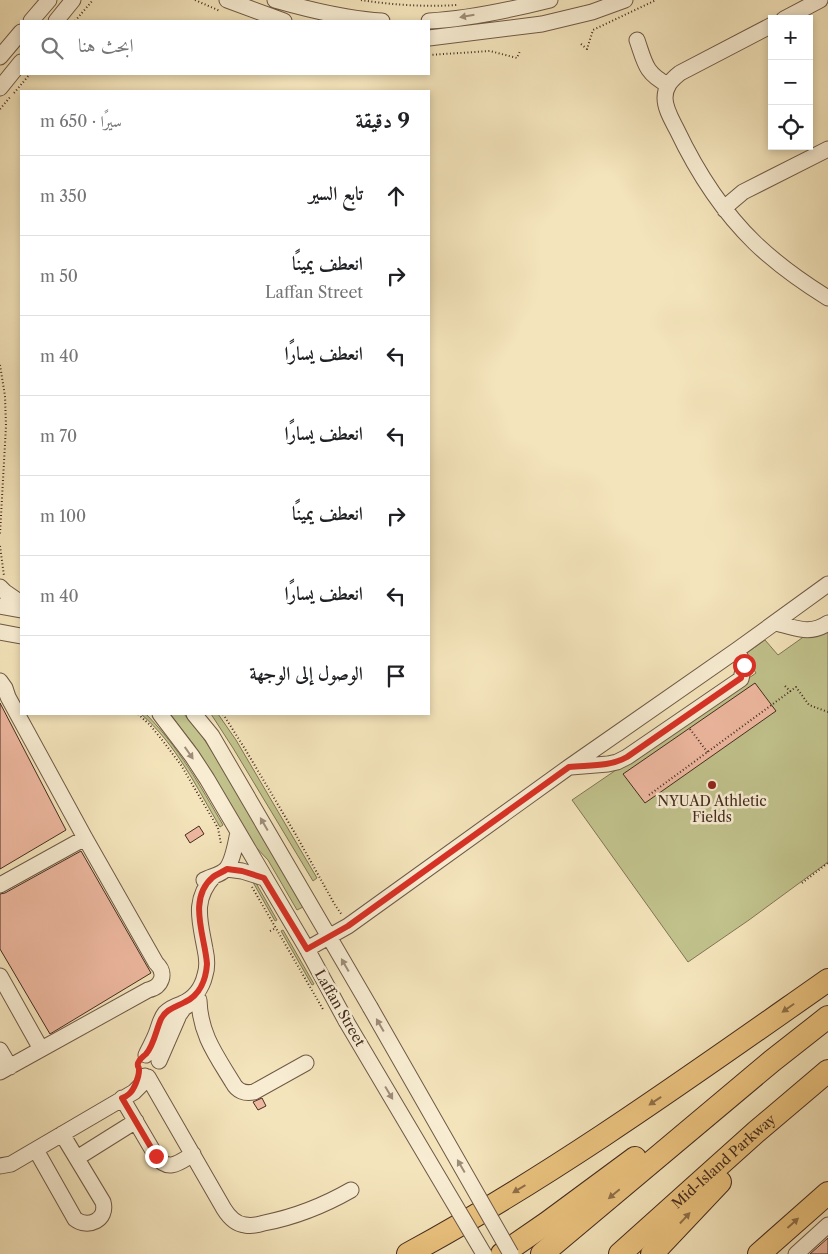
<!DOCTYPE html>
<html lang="ar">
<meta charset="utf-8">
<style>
body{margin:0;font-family:"Libre Caslon Text",Amiri,serif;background:#f2f2f2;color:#202124;direction:rtl}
.controls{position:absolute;right:15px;top:15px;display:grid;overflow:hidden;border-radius:0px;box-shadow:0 2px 8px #0003}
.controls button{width:45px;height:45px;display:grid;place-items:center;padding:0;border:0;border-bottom:1px solid #e0e0e0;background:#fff;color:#202124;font:25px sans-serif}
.stop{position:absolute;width:15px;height:15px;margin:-11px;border:4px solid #d93025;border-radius:50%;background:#fff}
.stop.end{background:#d93025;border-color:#fff;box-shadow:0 1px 5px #0008}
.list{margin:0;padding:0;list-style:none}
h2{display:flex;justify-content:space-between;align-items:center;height:65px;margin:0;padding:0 20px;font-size:21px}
h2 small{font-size:16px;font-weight:400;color:#757577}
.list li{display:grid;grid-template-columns:32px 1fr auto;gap:15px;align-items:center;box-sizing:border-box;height:80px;padding:0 20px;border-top:1px solid #e0e0e0}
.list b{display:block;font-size:19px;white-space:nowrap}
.list p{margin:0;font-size:16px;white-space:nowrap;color:#757577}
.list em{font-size:16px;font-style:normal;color:#757577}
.icon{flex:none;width:28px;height:28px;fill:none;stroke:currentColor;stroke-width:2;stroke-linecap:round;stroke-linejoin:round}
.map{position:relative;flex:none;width:828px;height:1254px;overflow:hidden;direction:ltr}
.search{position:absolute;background:#fff;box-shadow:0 2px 8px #0003;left:20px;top:20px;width:410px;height:55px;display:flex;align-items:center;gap:12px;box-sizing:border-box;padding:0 18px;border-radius:0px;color:#757577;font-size:19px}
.panel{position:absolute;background:#fff;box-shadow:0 2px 8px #0003;left:20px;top:90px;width:410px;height:625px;border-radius:0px;direction:rtl}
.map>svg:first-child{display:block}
.green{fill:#c1c28c;stroke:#827656}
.building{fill:#eeb8a0;stroke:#442b1f}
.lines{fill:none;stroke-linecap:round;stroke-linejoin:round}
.minor-casing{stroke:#705946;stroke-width:17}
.highway-casing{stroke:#442b1f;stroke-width:24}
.path{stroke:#442b1f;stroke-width:2;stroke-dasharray:1 2.5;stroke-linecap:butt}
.minor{stroke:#f8edd3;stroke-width:15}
.highway{stroke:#eac27e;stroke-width:22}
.minor-bridge-casing{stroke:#705946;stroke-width:17;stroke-linecap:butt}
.minor-bridge{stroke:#f8edd3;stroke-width:15}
.oneway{fill:#9e8c79}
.oneway2{fill:#8f6f4a}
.route{stroke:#d93025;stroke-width:6}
.poi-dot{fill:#8f2418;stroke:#f8edd3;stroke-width:2}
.labels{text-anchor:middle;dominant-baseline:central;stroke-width:5;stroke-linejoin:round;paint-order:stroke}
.poi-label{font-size:14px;fill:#442b1f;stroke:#f8edd3}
.street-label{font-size:14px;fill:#442b1f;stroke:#f8edd3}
</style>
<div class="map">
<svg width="828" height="1254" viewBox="0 0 828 1254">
<rect width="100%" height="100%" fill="#f4e4bb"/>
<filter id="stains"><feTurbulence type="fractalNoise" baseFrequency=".004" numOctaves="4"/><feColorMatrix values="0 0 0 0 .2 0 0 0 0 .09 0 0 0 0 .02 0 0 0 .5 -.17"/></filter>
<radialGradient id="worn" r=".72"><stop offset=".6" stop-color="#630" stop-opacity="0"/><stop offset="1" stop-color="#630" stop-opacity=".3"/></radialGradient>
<path class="green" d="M828,629v233l-79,58 -61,42 -116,-162 113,-77 71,-50 -12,-18 21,-15 13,15 31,-22z
M141,714h5c34,35 53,70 77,111l-3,2c-23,-39 -44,-83 -79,-113z
M170,714h14l18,22 23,36 78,135 -6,3 -29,-50 -15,-16 -59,-99z
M211,714h7l18,26 81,138 -4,3 -80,-133z
M252,876l25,44 -2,1 -25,-44z
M283,930l31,54 -2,1 -31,-54z"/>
<path class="building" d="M755,683l21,28 -131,92 -22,-29z
M0,703l66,127 -66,39z
M199,826l5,8 -14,9 -5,-8z
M81,851l70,122 -101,61 -50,-85v-55l5,-1z
M262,1098l4,8 -8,4 -5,-8z
M828,1238v16h-18z"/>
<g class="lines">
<defs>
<path id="minor" d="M227,0l57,21
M275,0c35,10 71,19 107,21
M784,19l36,-19
M31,21l18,-21
M56,21l17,-21
M429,21c40,-2 81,-11 121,-21
M772,25l-92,48c-9,7 -15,14 -15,25 0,11 7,22 12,32 20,42 45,81 78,113 22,21 47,39 73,55
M429,38l113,-14 50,-12 33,-12
M637,40c8,23 8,33 31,45
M0,57l21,-25
M0,88l21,-26
M725,210l5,-7 13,-11 85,-43
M0,587l5,5 16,11
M0,606l21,4
M775,623c20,4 34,13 53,0
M0,632l21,4
M0,681l5,7 3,9 77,141 71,125c11,10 6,24 -8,27l-148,82
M160,714l32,42 15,23 100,170 39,72
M194,714l18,22 158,271
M571,767l37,-3 9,-2 10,-5 114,-78 3,-14 -7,-15
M227,869l15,2 22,7
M204,880c7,-4 18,-5 23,-12 6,-8 9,-26 11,-36
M0,885l85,-47
M307,949l41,-23 221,-159 168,-117 91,-66
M0,976l41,73
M199,1000c1,34 17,55 34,83 4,8 12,11 21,9l52,-29
M0,1050l10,17
M146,1055c3,-7 7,-13 10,-21 3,-7 4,-15 9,-21 5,-5 10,-7 16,-9 13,-5 21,-16 24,-29 3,-9 2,-17 0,-26 -5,-28 -13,-49 9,-73
M159,1061l20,-46 5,-7 8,-5
M148,1077l76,132c5,8 11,15 21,16 6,1 13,0 19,-2 31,-6 59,-17 87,-33
M122,1098l34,58c12,17 24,6 37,-2
M36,1150l39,69c13,10 33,1 28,-17l-41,-68
M77,1158l59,-37
M0,1166l11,-2 123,-72 7,-7 4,-9
M796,1254l32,-29"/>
<g id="highway">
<path d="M408,1254c147,-80 283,-178 420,-274"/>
<path d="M502,1254l45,-31 88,-65"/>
<path d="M542,1254l230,-193 56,-44"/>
<path id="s1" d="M620,1254l136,-122 72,-61"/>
<path d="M652,1254l68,-72"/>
<path d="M759,1254l69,-61"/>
</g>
</defs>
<use href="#minor" class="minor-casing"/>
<use href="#highway" class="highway-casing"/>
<path class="path" d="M195,0l25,11
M361,0c31,5 64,7 96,5
M75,21l18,-21
M581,44l6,5 6,-19 63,-30
M429,55l61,-4 27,7 3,-7
M14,93l16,-19
M0,109l11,-13
M0,365l5,31 1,30 -6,108
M0,546l4,30
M785,686l6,6
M138,714l12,11 13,16 18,24 37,63 3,16
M223,714l22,35 51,86 39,70 7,10
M690,729l18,24
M649,795l147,-108 13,18 19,7
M802,883l26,-20
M252,887l72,124
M270,931l6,-3"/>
<use href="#minor" class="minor"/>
<use href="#highway" class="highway"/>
<defs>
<path id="minor-bridge" d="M370,1007l141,247
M346,1021l138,233"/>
</defs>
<use href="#minor-bridge" class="minor-bridge-casing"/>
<use href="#minor-bridge" class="minor-bridge"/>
</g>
<defs><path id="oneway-solid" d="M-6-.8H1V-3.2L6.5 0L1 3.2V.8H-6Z" transform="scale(1.25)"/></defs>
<g class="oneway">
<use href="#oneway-solid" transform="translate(467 16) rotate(170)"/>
<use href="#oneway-solid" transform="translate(189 753) rotate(55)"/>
<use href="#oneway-solid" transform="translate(264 824) rotate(-120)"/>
<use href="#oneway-solid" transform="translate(345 965) rotate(-120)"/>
<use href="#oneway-solid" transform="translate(380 1025) rotate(-120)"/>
<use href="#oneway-solid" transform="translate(389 1093) rotate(59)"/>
<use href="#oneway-solid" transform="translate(461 1166) rotate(-120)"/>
</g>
<g class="oneway2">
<use href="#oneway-solid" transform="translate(788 1008) rotate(145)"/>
<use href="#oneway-solid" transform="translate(655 1101) rotate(146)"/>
<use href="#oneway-solid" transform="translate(519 1189) rotate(149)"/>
<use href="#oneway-solid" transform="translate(614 1194) rotate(140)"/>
<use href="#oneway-solid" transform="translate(685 1218) rotate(-47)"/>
<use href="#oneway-solid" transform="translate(793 1223) rotate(-42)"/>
</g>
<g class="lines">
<path class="route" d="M156,1156l-34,-58c3,-1 5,-2 7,-4 5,-4 10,-17 10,-24 0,-5 -2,-2 -1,-7 2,-5 5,-6 8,-9 8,-9 10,-24 15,-35 5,-10 15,-12 24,-17 15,-7 21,-23 22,-38 -2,-28 -20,-65 6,-87 4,-3 10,-5 14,-8l15,2 22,7 43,71 41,-23 221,-159c21,-2 40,0 58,-10l114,-79 3,-13"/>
</g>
<circle class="poi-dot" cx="712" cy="785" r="5"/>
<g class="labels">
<g class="poi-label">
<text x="712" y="801">NYUAD Athletic<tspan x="712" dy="16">Fields</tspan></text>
</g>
<g class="street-label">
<text transform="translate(340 1008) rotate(60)">Laffan Street</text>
<text stroke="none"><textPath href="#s1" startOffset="139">Mid-Island Parkway</textPath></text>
</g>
</g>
<rect width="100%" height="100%" filter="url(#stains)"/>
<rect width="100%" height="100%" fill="url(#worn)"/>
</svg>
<div class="controls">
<button>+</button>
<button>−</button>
<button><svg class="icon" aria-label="locate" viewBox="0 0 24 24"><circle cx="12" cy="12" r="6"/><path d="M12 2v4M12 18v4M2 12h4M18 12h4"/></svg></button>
</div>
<div class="stop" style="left:744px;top:665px"></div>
<div class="stop end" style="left:156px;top:1156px"></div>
<div class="search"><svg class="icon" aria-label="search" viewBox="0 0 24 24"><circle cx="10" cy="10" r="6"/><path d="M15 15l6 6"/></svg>ابحث هنا</div>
<section class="panel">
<h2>9 دقيقة<small>سيرًا · 650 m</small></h2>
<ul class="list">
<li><svg class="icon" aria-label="ahead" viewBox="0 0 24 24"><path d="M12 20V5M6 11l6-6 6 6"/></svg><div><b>تابع السير</b></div><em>350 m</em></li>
<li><svg class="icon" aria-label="right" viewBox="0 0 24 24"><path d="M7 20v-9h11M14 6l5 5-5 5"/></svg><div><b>انعطف يمينًا</b><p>Laffan Street</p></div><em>50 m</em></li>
<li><svg class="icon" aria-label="left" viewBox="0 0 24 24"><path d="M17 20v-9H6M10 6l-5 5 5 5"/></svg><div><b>انعطف يسارًا</b></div><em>40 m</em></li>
<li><svg class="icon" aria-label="left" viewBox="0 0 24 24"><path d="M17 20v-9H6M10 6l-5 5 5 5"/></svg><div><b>انعطف يسارًا</b></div><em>70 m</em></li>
<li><svg class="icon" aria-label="right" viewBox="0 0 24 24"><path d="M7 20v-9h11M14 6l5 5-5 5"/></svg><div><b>انعطف يمينًا</b></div><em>100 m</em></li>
<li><svg class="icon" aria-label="left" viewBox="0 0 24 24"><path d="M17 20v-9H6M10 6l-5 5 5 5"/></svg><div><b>انعطف يسارًا</b></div><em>40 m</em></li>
<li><svg class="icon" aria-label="arrive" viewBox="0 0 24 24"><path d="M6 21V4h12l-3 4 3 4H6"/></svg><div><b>الوصول إلى الوجهة</b></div></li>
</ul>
</section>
</div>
